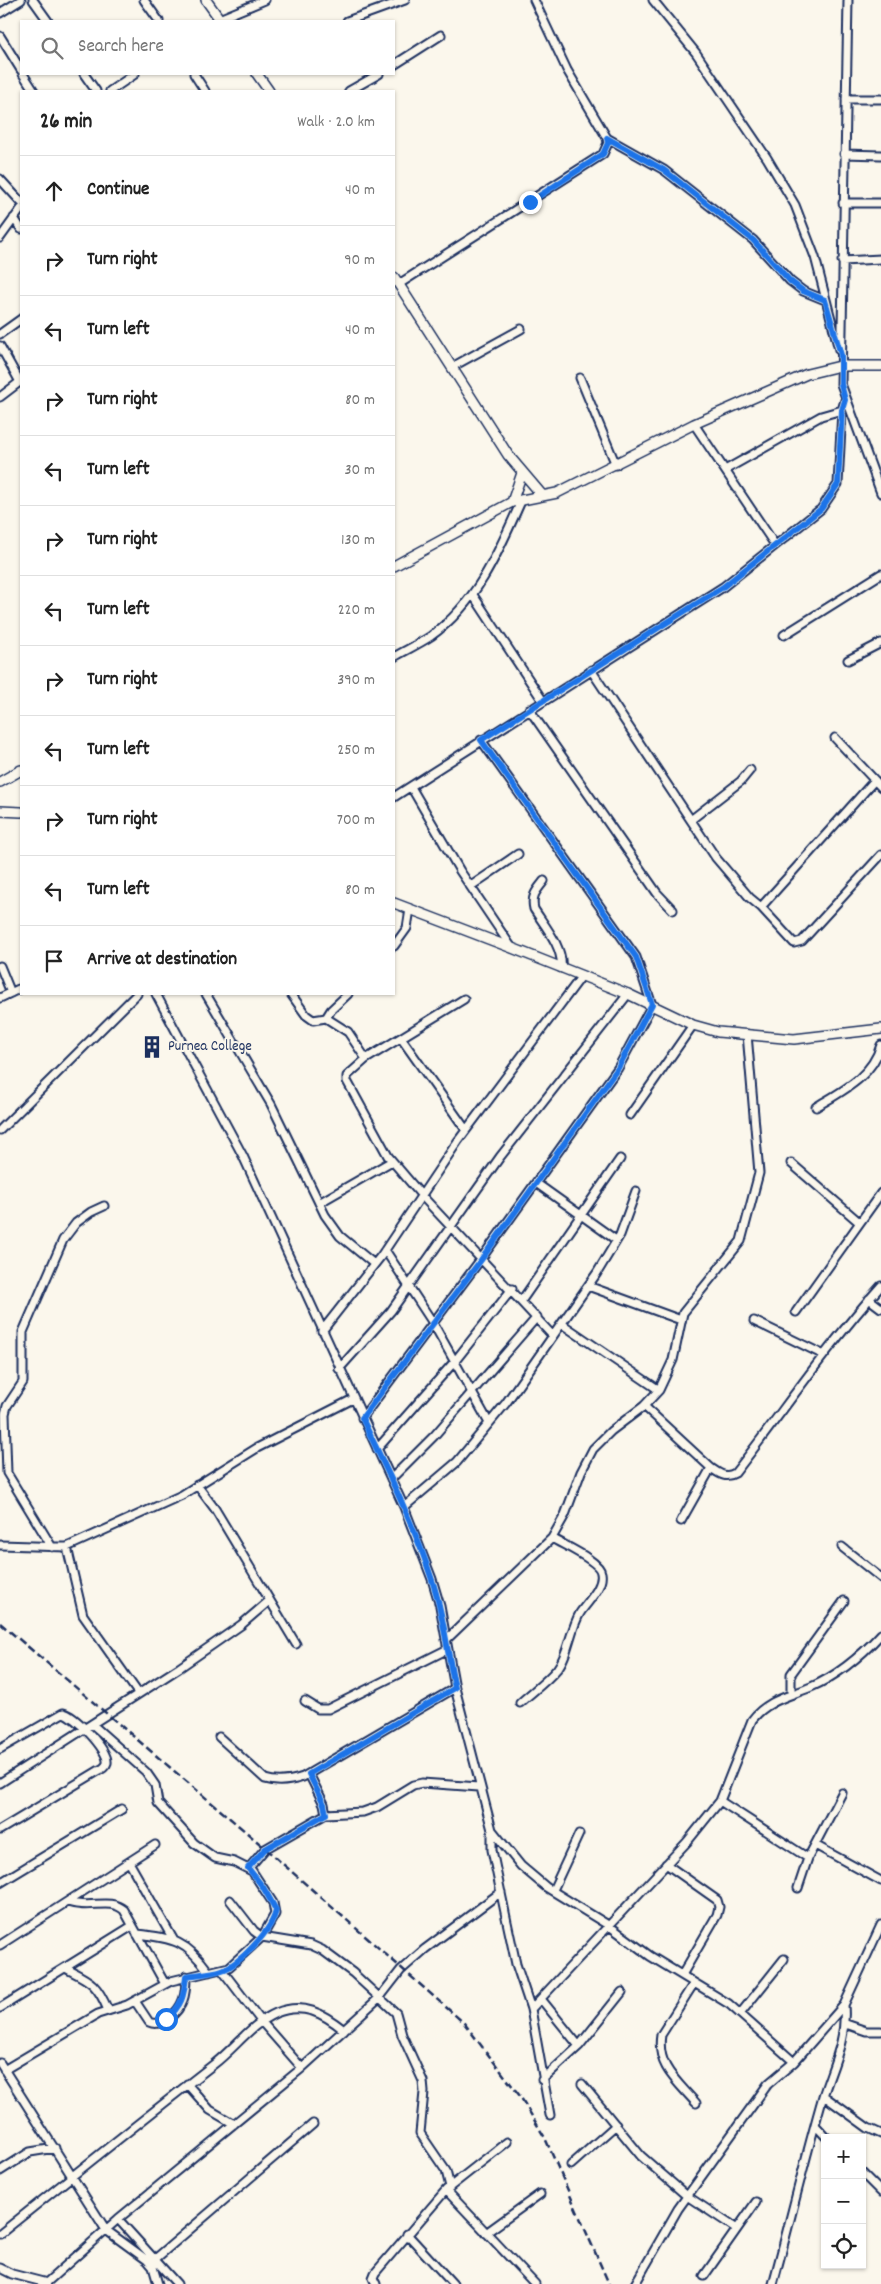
<!DOCTYPE html>
<meta charset="utf-8">
<style>
body{margin:0;font-family:Dekko,sans-serif;background:#f6f6f6;color:#222}
.controls{position:absolute;right:15px;bottom:15px;display:grid;overflow:hidden;border-radius:0px;box-shadow:0 1px 4px #0004}
.controls button{width:45px;height:45px;display:grid;place-items:center;padding:0;border:0;border-bottom:1px solid #e0e0e0;background:#fff;color:#222;font:25px sans-serif}
.stop{position:absolute;width:15px;height:15px;margin:-11px;border:4px solid #1a73e8;border-radius:50%;background:#fff}
.stop.end{background:#1a73e8;border-color:#fff;box-shadow:0 1px 5px #0008}
.list{margin:0;padding:0;list-style:none}
h2{display:flex;justify-content:space-between;align-items:center;height:65px;margin:0;padding:0 20px;font-size:21px}
h2 small{font-size:16px;font-weight:400;color:#767676}
.list li{display:grid;grid-template-columns:32px 1fr auto;gap:15px;align-items:center;box-sizing:border-box;height:70px;padding:0 20px;border-top:1px solid #e0e0e0}
.list b{display:block;font-size:19px;white-space:nowrap}
.list em{font-size:16px;font-style:normal;color:#767676}
.icon{flex:none;width:28px;height:28px;fill:none;stroke:currentColor;stroke-width:2;stroke-linecap:round;stroke-linejoin:round}
.map{position:relative;flex:none;width:881px;height:2284px;overflow:hidden}
.search{position:absolute;background:#fff;box-shadow:0 1px 4px #0004;left:20px;top:20px;width:375px;height:55px;display:flex;align-items:center;gap:12px;box-sizing:border-box;padding:0 18px;border-radius:0px;color:#767676;font-size:19px}
.panel{position:absolute;background:#fff;box-shadow:0 1px 4px #0004;left:20px;top:90px;width:375px;height:905px;border-radius:0px}
.map>svg:first-child{display:block}
.lines{fill:none;stroke-linecap:round;stroke-linejoin:round}
.minor-casing{stroke:#1b2f5e;stroke-width:11}
.tertiary-casing{stroke:#1b2f5e;stroke-width:12}
.minor{stroke:#fbf7ec;stroke-width:7}
.tertiary{stroke:#fbf7ec;stroke-width:9}
.rail{stroke:#1b2f5e;stroke-width:2.5;stroke-dasharray:8 4;stroke-linecap:butt}
.route{stroke:#1a73e8;stroke-width:6}
.labels{text-anchor:middle;dominant-baseline:central;stroke-width:4;stroke-linejoin:round;paint-order:stroke}
.poi-label{font-size:15px;fill:#1b2f5e;stroke:#fbf7ec;text-anchor:start}
</style>
<div class="map">
<svg width="881" height="2284" viewBox="0 0 881 2284">
<rect width="100%" height="100%" fill="#fbf7ec"/>
<filter id="ink" filterUnits="userSpaceOnUse"><feTurbulence type="fractalNoise" baseFrequency=".02" numOctaves="2"/><feDisplacementMap in="SourceGraphic" scale="10" xChannelSelector="R" yChannelSelector="G"/><feConvolveMatrix kernelMatrix="1 2 1 2 8 2 1 2 1" color-interpolation-filters="sRGB"/></filter>
<g filter="url(#ink)">
<g class="lines">
<defs>
<path id="minor" d="M33,0l15,21
M144,0l15,21
M653,0l43,53 71,105 28,47 20,52 24,93
M848,0l-7,384 40,109
M0,13l21,-13
M219,19l46,-19
M347,21l58,-21
M0,36l21,34
M394,65l47,-30
M23,74l11,17
M84,74l12,17
M194,74l11,17
M110,91l25,-17
M349,91l30,-17
M846,99h35
M607,138l57,32 89,70 37,41 13,10 22,9
M844,154l37,1
M0,179l21,23
M843,203h38
M14,218l7,11
M0,238l21,-29
M842,261l39,-2
M399,284l204,-130 5,-11 -1,-5 -40,-68 -33,-70
M0,334l21,-15
M0,346l20,36
M452,367l69,-38
M580,378l36,87
M0,397l21,-16
M694,424l81,121
M725,470l96,-54 21,-6
M473,595l70,106
M784,635l97,-61
M394,657c12,-7 25,-13 37,-21 47,-34 68,-85 91,-137
M848,660l33,-17
M591,670l125,188 34,40 11,9 33,36 8,-2 79,-86
M529,709l128,184 16,17
M835,738l46,49
M411,787l49,84 52,77
M394,797l329,-210 98,-78 17,-25 4,-74 3,-10
M692,819l49,-38 9,-11
M544,881c-8,10 -13,15 -10,28 10,16 30,39 27,59
M471,886l47,-32
M761,907l113,-126
M394,946l13,-18 3,-19
M0,966l11,27
M156,994l87,162 161,351 28,72 8,27 15,82 37,142 29,36 25,21 62,38 42,31 79,48 65,58
M206,994l65,110 54,111 15,21 34,28
M291,994l15,21 7,5 13,-2 22,14 18,27
M0,998l21,-10
M464,999l-98,60 -19,17v5l41,75 34,40 131,140
M326,1018l5,-8 17,-16
M401,1038l65,92
M816,1107c26,-16 56,-30 65,-62
M630,1115l63,-90
M0,1130l137,-136
M791,1163l68,59
M536,1183l80,57
M319,1203l73,-42
M385,1250l48,73 56,100
M588,1286l93,34
M869,1299l12,9
M522,1300l98,-141
M796,1312l85,-119
M754,1321l68,33
M562,1324l97,66
M322,1331l59,-75 77,-115 123,-164
M339,1369l52,-58 109,-154 128,-163
M644,1406l67,62
M362,1418l119,-159 137,-191 34,-63 -16,-48 -155,-217
M377,1449l78,-88 57,-72
M391,1479l43,-43 103,-119
M197,1485l18,24 81,135
M404,1507l53,-45 49,-59 91,-130 23,-38 16,-44
M681,1521l30,-53c8,5 14,11 24,5 49,-63 93,-128 146,-187
M0,1545l67,2 115,-52 75,-47 96,-49
M52,1547l-45,-74 -2,-59 2,-8 16,-24v-50l40,-92 13,-17 15,-11 13,-6
M67,1547l16,68 55,78
M842,1547l39,31
M446,1640l106,-102 13,-23 16,-43 12,-23 18,-18 33,-25 15,-16 14,-30 10,-47 58,-72 18,-68 -12,-139
M791,1694v-20l53,-73
M305,1701l13,8h10l118,-59
M520,1703c12,-11 26,-21 37,-34 11,-13 13,-39 23,-56 7,-11 24,-26 21,-40 -1,-12 -38,-28 -49,-35
M219,1737l46,42c13,4 26,2 38,-2l152,-89
M0,1749l63,-36c11,2 46,37 44,50 -1,4 -5,6 -9,8l-98,59
M309,1774l15,30 2,10
M0,1783l179,-115 62,-43 28,-24
M720,1801l88,57
M492,1830v20l15,72 9,42 15,45 19,106
M815,1845l66,36
M129,1862l44,77
M666,1864l51,36 2,7 -2,8 -35,60
M248,1869l17,-20 61,-35 37,-2 14,-5 36,-22 9,-2 57,4
M0,1883l122,-74
M798,1888l10,-30 34,-65
M553,1890l26,-56
M230,1900l24,31 8,6 49,8 11,5 31,23 43,40 6,22 21,46 1,11 -4,41 26,38 4,16
M68,1902c22,8 41,-5 56,8l41,74
M137,1934c36,4 50,7 72,38
M0,1945l155,-100
M65,1968c25,13 31,14 43,42
M222,1970l39,51 41,47
M694,1983l-33,52c-5,31 16,46 35,68
M541,1999l38,47
M135,2001l14,21c13,6 30,-10 34,-22 3,-7 3,-16 3,-24
M0,2008l132,-82
M531,2009l156,-167 33,-41 32,-81c15,-20 38,-24 59,-33 28,-12 50,-31 70,-53
M740,2014l44,-55
M846,2024l20,7h15
M0,2063l106,167 41,30 6,7 5,17
M4,2070l94,-56 29,-9 44,-24 58,-14 33,-30 13,-23 -2,-11 -21,-32 -18,-9 -19,-4 -21,-15 -36,-40 -3,-18 -9,-13 -53,-47
M542,2080l37,-34 43,-54
M187,2084l23,26 24,14
M582,2084l59,72 46,40 50,33
M824,2096l44,32 13,6
M816,2126l11,12
M507,2142l-61,48 89,94
M571,2165l45,-40
M0,2171l30,-19 25,-4
M862,2173l19,19
M118,2219l59,65
M486,2233l54,-39
M0,2234c71,-57 142,-114 214,-170 21,-16 37,-40 62,-51 27,-11 47,0 68,17
M407,2234l46,50
M154,2260l159,-136
M0,2268l12,6 35,9
M704,2276l52,-74
M45,2284l73,-65 184,-151 78,-71 21,-27 24,-21 76,-57
M376,2284l-3,-6 2,-5 71,-83
M635,2284l43,-75 90,-125 26,-22 50,-57 37,-80
M773,2284c17,-62 32,-126 50,-188 10,-31 24,-57 21,-91"/>
<path id="tertiary" d="M206,0l15,21
M257,74l12,17
M394,277l114,178 34,40
M512,502l10,-29
M394,566l118,-64 45,-9 137,-69 113,-50 33,-8h41
M0,782l21,-12
M0,811l21,1
M394,903l118,45 116,46 65,31 25,7 76,7 87,-10"/>
</defs>
<use href="#minor" class="minor-casing"/>
<use href="#tertiary" class="tertiary-casing"/>
<use href="#minor" class="minor"/>
<use href="#tertiary" class="tertiary"/>
<path class="rail" d="M0,1623l259,220 205,180 56,73 25,42 64,146"/>
</g>
</g>
<g class="lines" filter="url(#ink)">
<path class="route" d="M166,2019c16,-13 18,-23 20,-43 12,-2 25,-2 36,-6 18,-6 51,-41 54,-60l-13,-23 -15,-19 17,-19 61,-35 -2,-10 -15,-30 146,-86c-8,-36 -11,-73 -23,-108 -18,-56 -45,-109 -70,-162l119,-158 137,-192 34,-64 -16,-47 -155,-217 242,-153 98,-78 17,-25 4,-74 3,-10 -4,-16v-29l-16,-55 -22,-9 -13,-10 -37,-41 -89,-70 -57,-32 1,5 -5,11 -73,48"/>
</g>
<defs>
<symbol id="building-bare" viewBox="-9 -9 18 18"><path d="M-4-6H4V6H1V3H-1V6H-4ZM-2.5-4.3h1.7v1.8h-1.7ZM.8-4.3h1.7v1.8H.8ZM-2.5-1h1.7V.8h-1.7ZM.8-1h1.7V.8H.8Z" fill="#1b2f5e" stroke="#fbf7ec" stroke-width="2.5" paint-order="stroke"/></symbol>
</defs>
<g fill-rule="evenodd">
<use href="#building-bare" x="136" y="1031" width="32" height="32"/>
</g>
<g class="labels">
<g class="poi-label">
<text x="168" y="1047">Purnea College</text>
</g>
</g>
</svg>
<div class="controls">
<button>+</button>
<button>−</button>
<button><svg class="icon" aria-label="locate" viewBox="0 0 24 24"><circle cx="12" cy="12" r="6"/><path d="M12 2v4M12 18v4M2 12h4M18 12h4"/></svg></button>
</div>
<div class="stop" style="left:166px;top:2019px"></div>
<div class="stop end" style="left:530px;top:202px"></div>
<div class="search"><svg class="icon" aria-label="search" viewBox="0 0 24 24"><circle cx="10" cy="10" r="6"/><path d="M15 15l6 6"/></svg>Search here</div>
<section class="panel">
<h2>26 min<small>Walk · 2.0 km</small></h2>
<ul class="list">
<li><svg class="icon" aria-label="ahead" viewBox="0 0 24 24"><path d="M12 20V5M6 11l6-6 6 6"/></svg><div><b>Continue</b></div><em>40 m</em></li>
<li><svg class="icon" aria-label="right" viewBox="0 0 24 24"><path d="M7 20v-9h11M14 6l5 5-5 5"/></svg><div><b>Turn right</b></div><em>90 m</em></li>
<li><svg class="icon" aria-label="left" viewBox="0 0 24 24"><path d="M17 20v-9H6M10 6l-5 5 5 5"/></svg><div><b>Turn left</b></div><em>40 m</em></li>
<li><svg class="icon" aria-label="right" viewBox="0 0 24 24"><path d="M7 20v-9h11M14 6l5 5-5 5"/></svg><div><b>Turn right</b></div><em>80 m</em></li>
<li><svg class="icon" aria-label="left" viewBox="0 0 24 24"><path d="M17 20v-9H6M10 6l-5 5 5 5"/></svg><div><b>Turn left</b></div><em>30 m</em></li>
<li><svg class="icon" aria-label="right" viewBox="0 0 24 24"><path d="M7 20v-9h11M14 6l5 5-5 5"/></svg><div><b>Turn right</b></div><em>130 m</em></li>
<li><svg class="icon" aria-label="left" viewBox="0 0 24 24"><path d="M17 20v-9H6M10 6l-5 5 5 5"/></svg><div><b>Turn left</b></div><em>220 m</em></li>
<li><svg class="icon" aria-label="right" viewBox="0 0 24 24"><path d="M7 20v-9h11M14 6l5 5-5 5"/></svg><div><b>Turn right</b></div><em>390 m</em></li>
<li><svg class="icon" aria-label="left" viewBox="0 0 24 24"><path d="M17 20v-9H6M10 6l-5 5 5 5"/></svg><div><b>Turn left</b></div><em>250 m</em></li>
<li><svg class="icon" aria-label="right" viewBox="0 0 24 24"><path d="M7 20v-9h11M14 6l5 5-5 5"/></svg><div><b>Turn right</b></div><em>700 m</em></li>
<li><svg class="icon" aria-label="left" viewBox="0 0 24 24"><path d="M17 20v-9H6M10 6l-5 5 5 5"/></svg><div><b>Turn left</b></div><em>80 m</em></li>
<li><svg class="icon" aria-label="arrive" viewBox="0 0 24 24"><path d="M6 21V4h12l-3 4 3 4H6"/></svg><div><b>Arrive at destination</b></div></li>
</ul>
</section>
</div>
